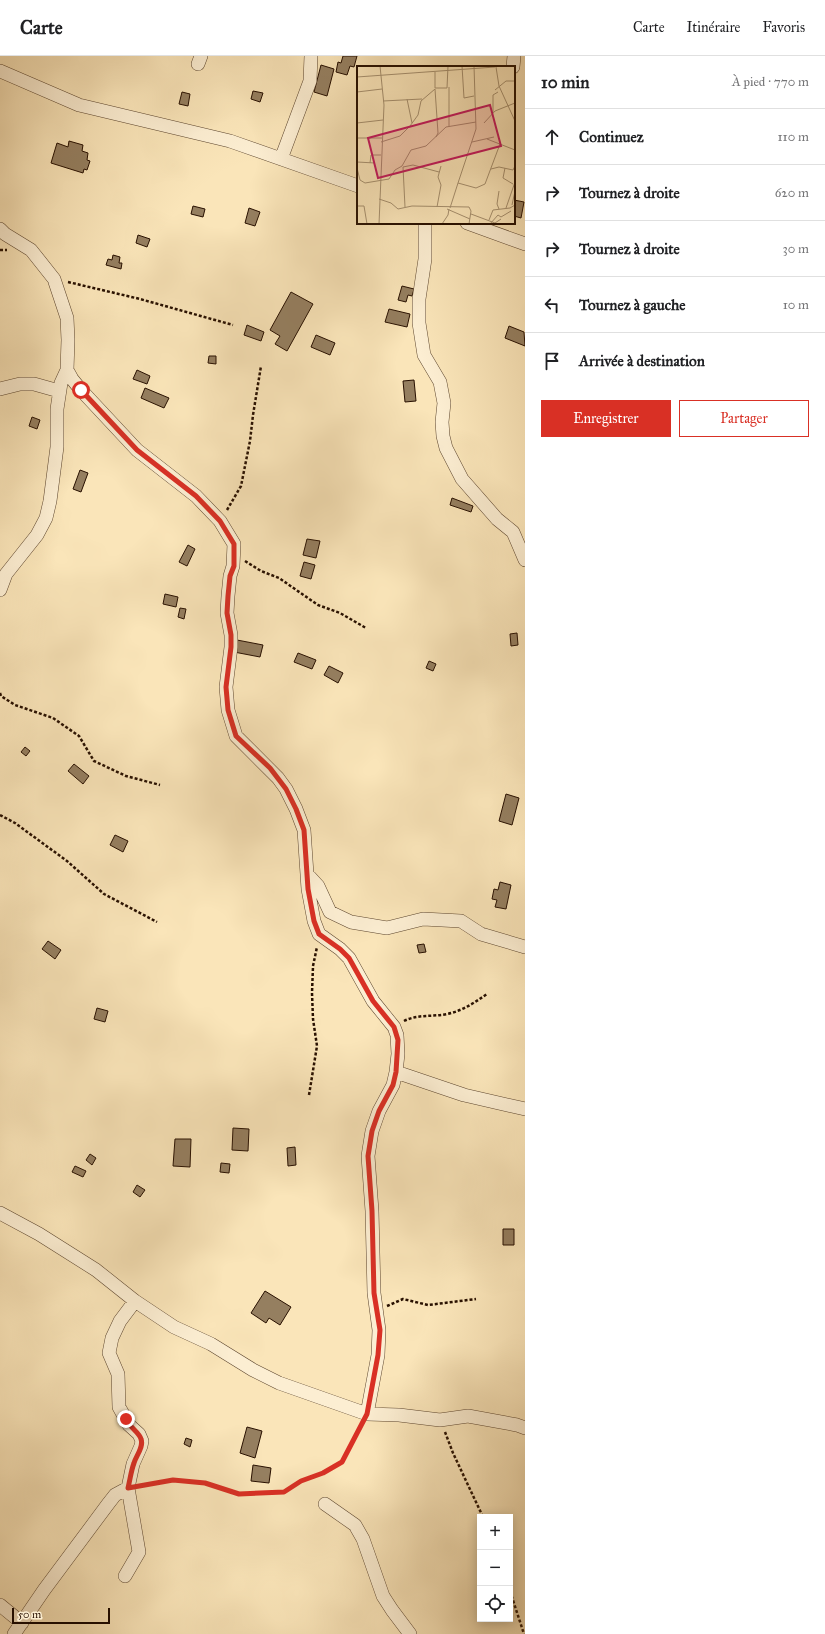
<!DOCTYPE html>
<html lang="fr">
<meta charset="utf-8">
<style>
body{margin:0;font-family:"IM FELL Great Primer",serif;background:#f6f6f6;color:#202124}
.controls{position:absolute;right:12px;bottom:12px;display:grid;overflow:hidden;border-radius:0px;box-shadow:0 2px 10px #0003}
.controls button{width:36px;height:36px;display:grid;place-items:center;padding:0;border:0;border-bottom:1px solid #e0e0e0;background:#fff;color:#202124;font:20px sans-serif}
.scale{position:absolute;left:12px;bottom:10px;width:98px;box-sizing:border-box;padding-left:4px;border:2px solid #281000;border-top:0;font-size:11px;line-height:14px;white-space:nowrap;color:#281000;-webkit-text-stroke:3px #fceed2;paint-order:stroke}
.stop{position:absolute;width:12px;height:12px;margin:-9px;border:3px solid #d93025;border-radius:50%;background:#fff}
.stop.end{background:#d93025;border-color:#fff;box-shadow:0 1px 4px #0008}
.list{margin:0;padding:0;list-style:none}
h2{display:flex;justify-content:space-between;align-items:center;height:52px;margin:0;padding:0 16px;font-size:17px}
h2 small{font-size:13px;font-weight:400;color:#757577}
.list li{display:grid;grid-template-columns:26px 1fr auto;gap:12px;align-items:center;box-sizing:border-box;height:56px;padding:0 16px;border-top:1px solid #e0e0e0}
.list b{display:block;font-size:15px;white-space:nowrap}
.list em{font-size:13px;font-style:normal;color:#757577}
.actions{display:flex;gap:8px;padding:12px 16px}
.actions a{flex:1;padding:9px 0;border:1px solid #d93025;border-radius:0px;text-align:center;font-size:14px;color:#d93025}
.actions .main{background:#d93025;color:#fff}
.icon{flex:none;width:22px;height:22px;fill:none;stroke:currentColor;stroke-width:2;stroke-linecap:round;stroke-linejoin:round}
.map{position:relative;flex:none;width:525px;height:1578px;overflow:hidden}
header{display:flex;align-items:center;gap:24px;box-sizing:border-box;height:56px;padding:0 20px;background:#fff;border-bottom:1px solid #e0e0e0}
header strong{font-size:19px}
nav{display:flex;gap:22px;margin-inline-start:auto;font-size:14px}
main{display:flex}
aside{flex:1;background:#fff}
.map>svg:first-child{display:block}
.building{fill:#957f60;stroke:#281000}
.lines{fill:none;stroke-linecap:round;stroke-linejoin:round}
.minor-casing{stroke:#5c452e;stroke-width:14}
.path{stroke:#281000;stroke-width:2.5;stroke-dasharray:3 2;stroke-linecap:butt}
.minor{stroke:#fceed2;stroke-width:13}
.route{stroke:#d93025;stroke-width:5}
.inset-road{fill:none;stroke:#a6906f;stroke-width:1}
.view{fill:#c2185b;fill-opacity:0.15;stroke:#c2185b;stroke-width:2}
.inset-edge{fill:none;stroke:#281000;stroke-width:2}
</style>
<header>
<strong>Carte</strong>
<nav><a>Carte</a><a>Itinéraire</a><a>Favoris</a></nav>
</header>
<main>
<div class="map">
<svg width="525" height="1578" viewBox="0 0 525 1578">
<rect width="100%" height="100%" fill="#fae5b9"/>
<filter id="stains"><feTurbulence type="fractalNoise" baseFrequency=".005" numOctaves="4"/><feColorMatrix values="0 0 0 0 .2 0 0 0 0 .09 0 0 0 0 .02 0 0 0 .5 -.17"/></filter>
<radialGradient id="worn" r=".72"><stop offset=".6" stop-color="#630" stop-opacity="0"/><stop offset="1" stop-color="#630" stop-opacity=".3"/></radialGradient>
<path class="building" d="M343,0h14l-3,11 -4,-1 -3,9 -11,-3 2,-10 3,1z
M321,9l13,4 -7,27 -13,-4z
M253,35l10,2 -3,9 -9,-3z
M182,36l8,2 -2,12 -9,-2z
M69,85l14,4 -1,6 6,2 -1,7 3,1 -3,9 -3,-1 -1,4 -32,-10 6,-20 11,4z
M514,144l10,2 -3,16 -7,-2z
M193,150l12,3 -2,8 -12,-3z
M249,152l11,4 -5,14 -10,-3z
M138,179l12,4 -3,8 -11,-4z
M113,199l7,2 -1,6h3l-1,6 -15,-4 2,-6 4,1z
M402,230l12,3 -2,7 -4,-1 -2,7 -8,-2z
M291,236l22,12 -26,47 -12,-7 5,-8 -10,-6z
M389,253l21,5 -3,13 -22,-5z
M247,269l17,7 -3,9 -17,-6z
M509,270l15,6 1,14 -20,-8z
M316,279l19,8 -5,12 -19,-8z
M209,300h7v8l-8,-1z
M137,314l13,6 -3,8 -14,-5z
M414,324l2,21 -11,1 -2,-21z
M145,332l24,10 -5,10 -23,-10z
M32,361l8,3 -3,9 -8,-3z
M80,414l8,3 -7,19 -8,-3z
M452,442l21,8 -2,6 -21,-7z
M307,483l13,2 -4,17 -13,-3z
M188,489l7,4 -8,17 -8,-4z
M304,506l11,3 -4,14 -11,-3z
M165,538l13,3 -2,10 -13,-3z
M180,552l6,1 -2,10 -6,-2z
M517,577l1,12 -7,1 -1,-12z
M237,584l26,5 -3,12 -26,-5z
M298,597l18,7 -4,9 -18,-7z
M429,605l7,3 -3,7 -7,-3z
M329,610l14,7 -5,10 -14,-8z
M25,691l5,4 -4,5 -5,-4z
M74,708l15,12 -6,8 -15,-13z
M506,738l13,4 -7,27 -13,-4z
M115,779l13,6 -5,11 -13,-7z
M500,826l11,3 -5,24 -11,-2 2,-7 -5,-1 2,-10 4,1z
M48,885l13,9 -6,9 -13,-10z
M424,888l2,8 -7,1 -2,-8z
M97,952l11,3 -3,11 -11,-3z
M233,1072l16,1 -1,22 -16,-1z
M175,1083h16l-1,28 -17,-1z
M295,1091l1,18 -8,1 -1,-18z
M90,1098l6,4 -4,7 -6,-5z
M221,1107l9,1 -1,9 -9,-1z
M75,1110l11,5 -3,6 -11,-5z
M137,1129l8,5 -5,7 -7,-5z
M503,1173h11v16h-11z
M265,1235l26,16 -11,18 -11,-7 -3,5 -15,-10z
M247,1371l15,4 -7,27 -15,-5z
M186,1382l6,2 -2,7 -6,-3z
M253,1409l18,3 -2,15 -18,-2z"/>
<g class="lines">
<defs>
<path id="minor" d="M198,8l3,-8
M513,11l1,-11
M0,15l79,34 151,36 128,45
M281,103l29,-78 1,-25
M425,167v36l-6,40v24l5,32 16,27 4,21 -2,19 1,14 3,12 16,31 35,40 16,13 12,28
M467,167l58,21
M0,173l5,5 26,16 23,29 13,39 1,22 -1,30 5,9 9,11 56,60 59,46 24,25 14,23 -1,22 -3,10 -2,20 -1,17 4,22v12l-5,40 2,23 8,26 42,42 8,11 10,20 8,21 4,59 6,32 5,13 21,15 9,9 24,43 21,26 3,8 1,19 -2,18 -3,13 -14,26 -7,20 -4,25 4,55 2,82 5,37 -1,25 -11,59
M0,333l20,-5h14l25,7
M0,534l6,-16 31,-39 9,-17 4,-17 7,-54v-38l4,-26 6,-13
M307,818l11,12 12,26 21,10 36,6 36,-9 38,2 20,13 44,13
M396,1016l68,23 61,14
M0,1157l39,21 57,36 39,31 39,26 37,17 42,26 26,13 88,31 32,1 41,5 28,-4 49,9 8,3
M325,1448l30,21 8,14 20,57 9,14 18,24
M125,1520l14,-24 -11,-64 5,-24 8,-18 1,-5 -3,-7 -10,-9 -10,-18 -1,-33 -9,-21 3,-15 8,-17 15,-20
M0,1549l22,18
M14,1578l30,-44 64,-86 7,-9 13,-7"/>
</defs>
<use href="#minor" class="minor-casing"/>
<path class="path" d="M0,194h7
M68,226l72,17 93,26
M227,454l14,-24 9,-45 3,-26 8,-49
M245,505l16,10 18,7 39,27 22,8 26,15
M0,637l1,3 14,9 38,13 26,18 15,25 32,15 34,9
M0,759l15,8 52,38 37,33 53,28
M404,965c14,-7 28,-4 43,-7 15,-3 27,-11 40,-20
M309,1039l8,-49 -4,-27 -1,-26 1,-27 4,-19
M387,1250l16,-7 25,6 48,-6
M445,1376l8,21 30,64
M140,1430l33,-6 32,3 34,11 45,-2 17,-11 22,-8 19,-11 19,-37
M510,1535l14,43"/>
<use href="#minor" class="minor"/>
</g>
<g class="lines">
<path class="route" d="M81,334l56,60 59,46 24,25 14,23v22l-4,10 -2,20 -1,17 4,22v12l-5,40 2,23 8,26 34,32 16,21 10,20 8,21 4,59 6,32 5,13 21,15 9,9 24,43 21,26 4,13 -2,32 -3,13 -14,26 -7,20 -4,25 4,55 2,82 6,37 -2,25 -11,59 -25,48 -19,11 -22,8 -17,11 -45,2 -34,-11 -32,-3 -45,8c2,-8 3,-17 6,-25 2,-7 10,-16 7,-24 -2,-7 -11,-11 -15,-20"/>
</g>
<g transform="translate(357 10)">
<rect width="158" height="158" fill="#fae5b9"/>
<path class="inset-road" d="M105,0l2,32 10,-2M139,1l3,19 16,35M78,6v16h12l1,-22M0,11l138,-10M78,23l3,44 -2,4M138,24l11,-9h9M0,26l25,-3M50,33l5,24M26,35l39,-2M136,46v-17l5,-3M0,57l26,-3M127,57l11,-12 20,-8M92,61v-40M0,72h25M130,73l28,11M24,76l19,-6 10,-10 8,-11 3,-14 14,-12M115,76l22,-5M0,96l18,1M13,97l1,-8h10M46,101l2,40M46,101l10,-2 26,7M0,102l3,12 5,3 24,-4 6,-9 7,-4 9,-16 15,-4 20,-19 30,-5M148,102l-2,10 10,6M134,103l8,-2 14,3 2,-4M101,117l18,-54 -2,-63M22,133l12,4 7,6 14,-3 57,1 2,4 -2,13M155,139l3,-14M0,140h7l3,18M80,141l4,-22 -3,-8 3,-11M93,142l8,-25 18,5 9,-4 15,-40M149,142l9,-26M90,143l23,10M142,143l-2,-5 2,-13M114,148l24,9 6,-4M132,154l4,-10 17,-2 5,-3M22,158l5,-119 -4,-39M85,158l6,-9 1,-6M133,158l8,-9 3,2 10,-6"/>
<path class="view" d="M133,39l11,41 -123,32 -10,-40z"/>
<rect width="158" height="158" class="inset-edge"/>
</g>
<rect width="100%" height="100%" filter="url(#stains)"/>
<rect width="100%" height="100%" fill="url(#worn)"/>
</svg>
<div class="controls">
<button>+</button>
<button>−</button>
<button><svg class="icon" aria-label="locate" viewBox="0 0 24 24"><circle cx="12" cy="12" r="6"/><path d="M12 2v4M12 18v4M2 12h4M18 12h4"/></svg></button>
</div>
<div class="scale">50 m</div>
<div class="stop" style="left:81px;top:334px"></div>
<div class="stop end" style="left:126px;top:1363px"></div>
</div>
<aside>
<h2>10 min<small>À pied · 770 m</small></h2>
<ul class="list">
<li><svg class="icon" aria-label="ahead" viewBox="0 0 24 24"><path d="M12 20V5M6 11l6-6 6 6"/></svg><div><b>Continuez</b></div><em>110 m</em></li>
<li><svg class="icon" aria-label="right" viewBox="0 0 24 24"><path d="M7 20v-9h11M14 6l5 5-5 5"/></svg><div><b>Tournez à droite</b></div><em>620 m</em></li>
<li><svg class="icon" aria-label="right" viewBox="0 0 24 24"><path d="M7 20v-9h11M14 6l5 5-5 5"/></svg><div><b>Tournez à droite</b></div><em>30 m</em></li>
<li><svg class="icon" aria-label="left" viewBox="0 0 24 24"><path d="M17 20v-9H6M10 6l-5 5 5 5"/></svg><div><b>Tournez à gauche</b></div><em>10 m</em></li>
<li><svg class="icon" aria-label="arrive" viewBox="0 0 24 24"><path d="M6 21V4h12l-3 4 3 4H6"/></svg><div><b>Arrivée à destination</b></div></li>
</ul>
<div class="actions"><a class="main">Enregistrer</a><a>Partager</a></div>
</aside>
</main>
